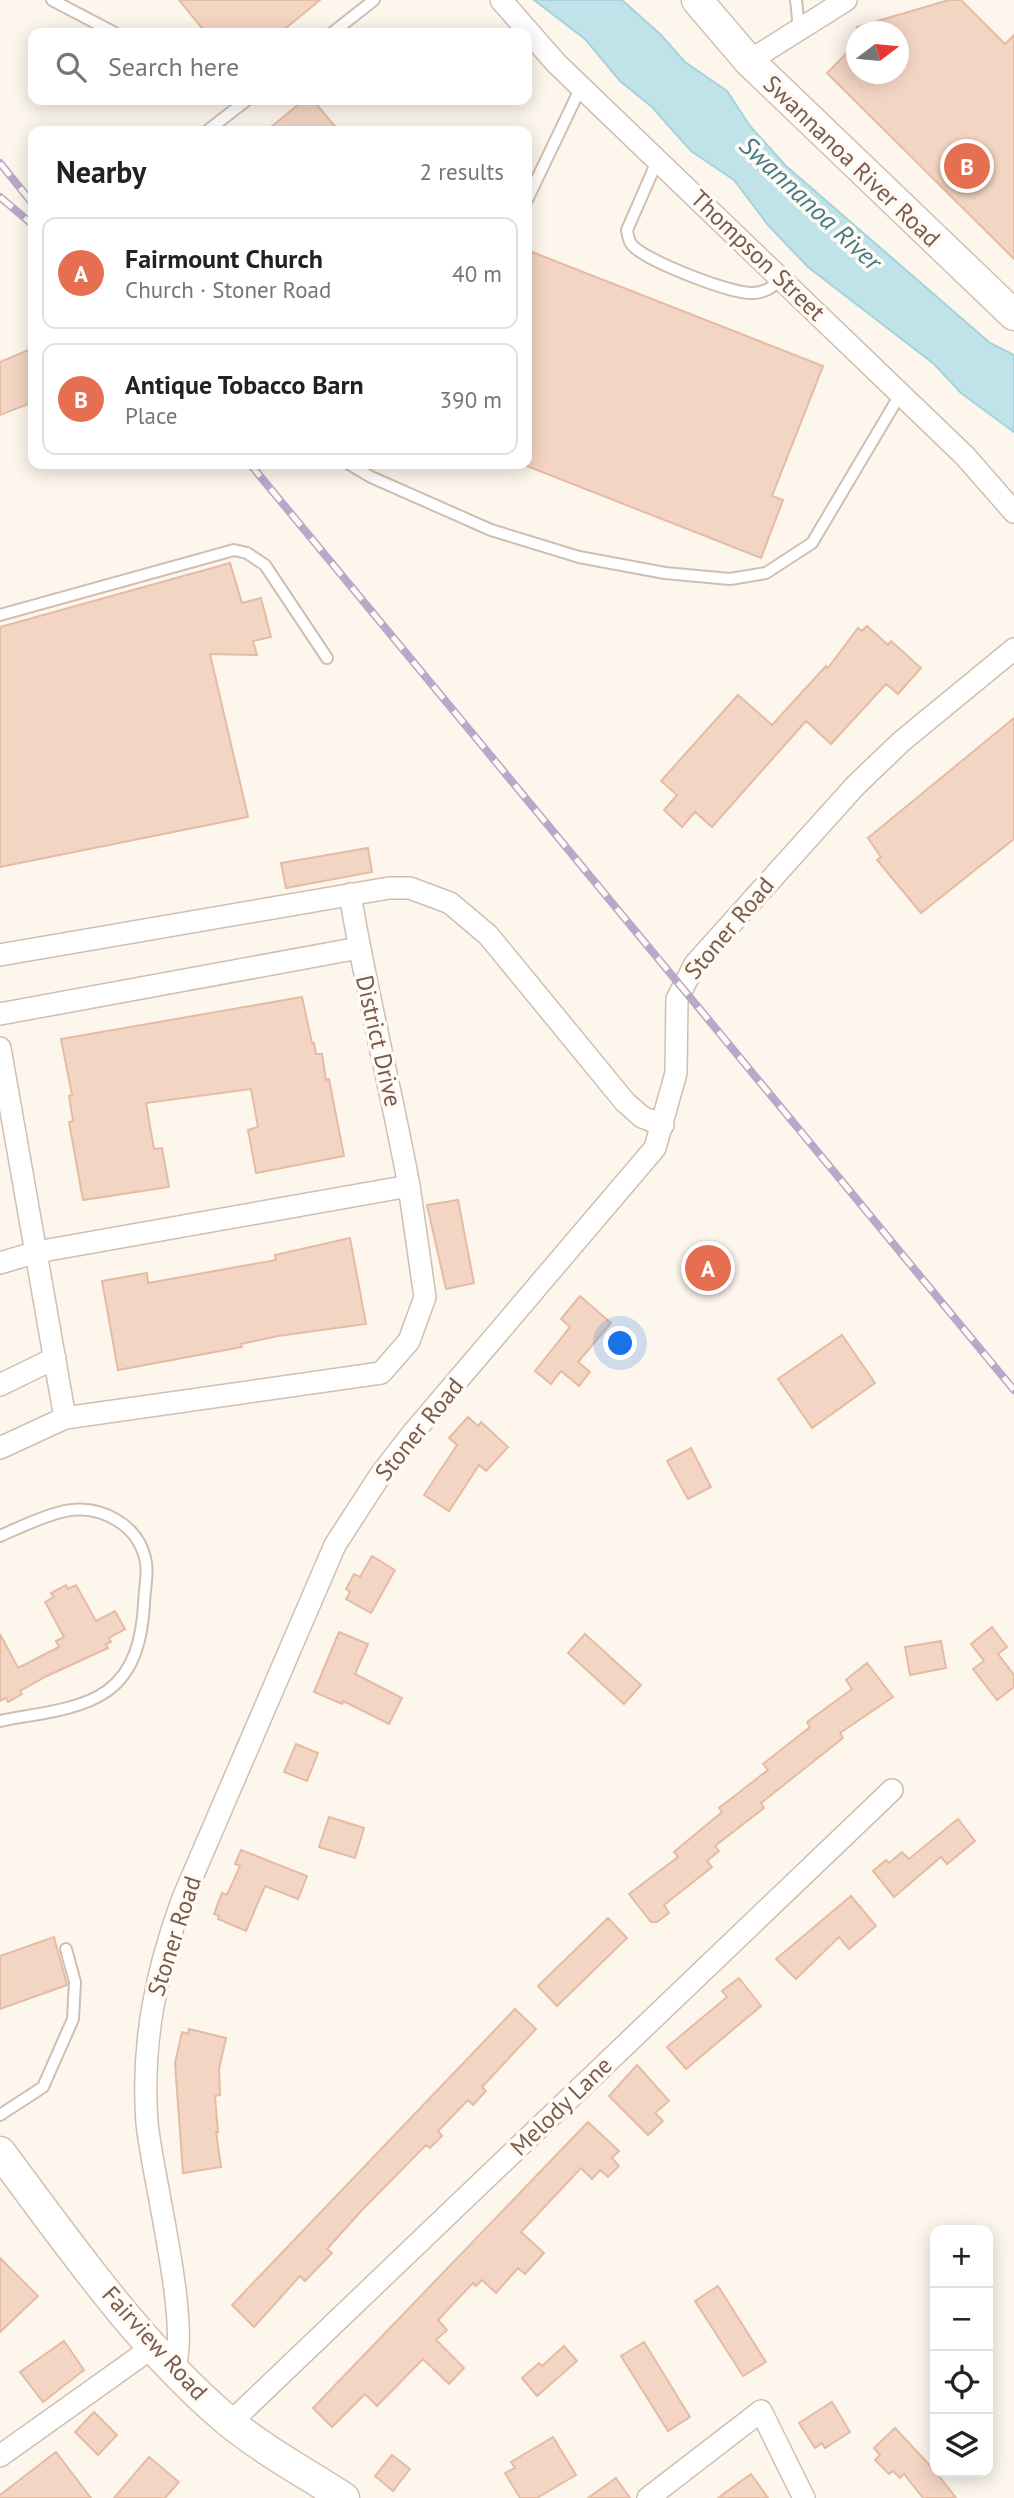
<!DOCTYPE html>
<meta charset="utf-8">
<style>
body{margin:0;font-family:"PT Sans",sans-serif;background:#f2f2f2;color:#222}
.controls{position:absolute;right:21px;bottom:21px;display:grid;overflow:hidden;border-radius:14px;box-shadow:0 4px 18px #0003}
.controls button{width:63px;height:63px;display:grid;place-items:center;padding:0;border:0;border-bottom:2px solid #e0e0e0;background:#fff;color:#222;font:35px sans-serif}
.compass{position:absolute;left:846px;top:21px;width:63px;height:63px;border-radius:50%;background:#fff;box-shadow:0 4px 18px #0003;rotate:74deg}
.you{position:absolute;left:621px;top:1344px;width:24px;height:24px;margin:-18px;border:5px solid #fff;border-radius:50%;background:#1a73e8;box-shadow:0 0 0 10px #1a73e833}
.badge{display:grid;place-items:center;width:46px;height:46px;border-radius:50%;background:#e76f51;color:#fff;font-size:23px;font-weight:700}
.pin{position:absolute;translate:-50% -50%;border:4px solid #fff;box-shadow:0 2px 7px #0006}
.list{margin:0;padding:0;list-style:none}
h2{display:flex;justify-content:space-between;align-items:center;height:91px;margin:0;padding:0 28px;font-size:30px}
h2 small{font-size:23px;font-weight:400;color:#767676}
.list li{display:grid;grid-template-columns:46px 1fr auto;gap:21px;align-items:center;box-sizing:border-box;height:112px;margin:0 14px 14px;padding:0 14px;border:2px solid #e0e0e0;border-radius:14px}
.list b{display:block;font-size:26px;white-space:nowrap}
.list p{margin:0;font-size:23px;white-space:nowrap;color:#767676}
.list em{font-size:23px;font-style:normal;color:#767676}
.icon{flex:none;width:38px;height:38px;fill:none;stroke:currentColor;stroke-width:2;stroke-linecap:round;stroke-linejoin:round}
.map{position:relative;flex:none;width:1014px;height:2498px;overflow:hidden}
.search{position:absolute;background:#fff;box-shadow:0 4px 18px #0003;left:28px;top:28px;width:504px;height:77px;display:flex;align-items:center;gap:18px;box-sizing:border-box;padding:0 24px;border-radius:14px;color:#767676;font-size:26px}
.panel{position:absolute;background:#fff;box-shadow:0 4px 18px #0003;left:28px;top:126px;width:504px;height:343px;border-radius:14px}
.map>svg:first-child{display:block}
.water{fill:#bfe3e8;stroke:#a5d3da;stroke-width:2}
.building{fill:#f3d5c3;stroke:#e6bba3;stroke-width:2}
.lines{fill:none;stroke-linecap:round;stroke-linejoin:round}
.service-casing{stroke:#d1beb0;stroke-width:14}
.minor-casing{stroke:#d1beb0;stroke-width:24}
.secondary-casing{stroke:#d6c0b0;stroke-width:33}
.service{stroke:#fff;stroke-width:10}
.minor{stroke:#fff;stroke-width:21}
.secondary{stroke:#fff;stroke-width:30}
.rail-casing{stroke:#b9a8c9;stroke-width:8}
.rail{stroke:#fffaf3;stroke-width:5;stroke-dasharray:16;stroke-linecap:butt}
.labels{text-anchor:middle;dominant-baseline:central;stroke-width:7;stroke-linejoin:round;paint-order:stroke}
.street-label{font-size:24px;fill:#7a5c4d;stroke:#fffaf3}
.water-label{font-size:26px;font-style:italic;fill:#437c86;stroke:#fffaf3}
</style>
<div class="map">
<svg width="1014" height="2498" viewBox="0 0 1014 2498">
<rect width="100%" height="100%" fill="#fdf6ec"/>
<path class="water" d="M534,0h88l38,34 25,28 42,29 23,35 36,40 204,177 24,12v77l-53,-39 -27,-29 -126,-97 -40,-42 -34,-45 -43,-29 -39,-44 -32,-26 -35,-42z"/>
<path class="building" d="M179,0h141l-40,33h-74z
M949,0h12l44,44 9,-9v224l-187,-186 30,-30v31h42v-42h-41l-1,-5z
M304,100h9l26,31h-73z
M532,252l291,114 -51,130 11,4 -22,58 -234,-92v-201z
M33,348v54l-33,13v-53z
M230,563l12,40 19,-5 10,39 -18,4 4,14 -47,-1 38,163 -248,50v-240z
M867,626l21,19 3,-4 30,27 -23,26 -12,-10 -55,60 -25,-23 -94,106 -17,-15 -13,15 -18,-17 13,-15 -16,-14 77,-86 34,30 54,-59 2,2 30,-40 4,3z
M1014,718v121l-93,74 -44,-53 4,-3 -13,-19z
M368,848l4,24 -86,16 -5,-25z
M302,997l10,46h2l2,11h6l4,26 3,-1 15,77 -88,17 -8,-43 10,-3 -7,-38 -105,14 8,46 8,-1 7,39 -86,13 -14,-78 4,-1 -4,-25 3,-1 -11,-56z
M458,1200l16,83 -28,6 -19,-84z
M350,1238l16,86 -88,12 -37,8 1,3 -124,23 -16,-89 45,-8 1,10 128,-23 -1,-5z
M580,1296l31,27 -33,39 12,10 -11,14 -18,-15 -10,13 -16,-13 35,-44 -9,-8z
M842,1335l33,48 -63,45 -34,-49z
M468,1417l10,9 3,-4 27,25 -22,24 -7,-6 -30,46 -25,-16 33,-50 -8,-7z
M691,1448l20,39 -23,12 -21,-38z
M372,1556l23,14 -24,43 -25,-14 4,-7 -4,-3 8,-15 6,3z
M66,1585l2,4 8,-4 20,36 19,-10 10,18 -16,9 2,4 -5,2 2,4 -61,28 -27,15 2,3 -14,8 -2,-4 -6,3v-67l18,34 41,-21 -3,-6 8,-4 -19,-35 9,-5 -3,-4z
M992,1627l15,20 -9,7 16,21v12l-17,13 -24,-31 11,-8 -13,-17z
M339,1632l29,12 -13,30 47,24 -13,26 -46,-23 -1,3 -28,-12z
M585,1634l56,51 -17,19 -56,-51z
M941,1641l5,27 -36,7 -5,-28z
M867,1663l26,34 -53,36 3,5 -82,65 3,5 -49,38 4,5 -12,10 5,6 -48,38 5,8 -12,9h-6l-22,-28 49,-37 -4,-5 48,-40 -3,-4 49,-38 -5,-6 47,-37 -3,-5 45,-33 -6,-9z
M296,1744l22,9 -11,28 -23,-9z
M329,1817l35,11 -9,30 -36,-11z
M958,1819l17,22 -28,23 -6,-7 -47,40 -21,-26 13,-11 3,3 13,-11 7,7z
M241,1850l66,26 -9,23 -33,-13 -19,45 -28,-12 1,-3 -5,-2 8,-21 5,2 13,-29 -5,-2z
M851,1896l25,30 -27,23 -10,-12 -43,42 -20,-20z
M608,1918l19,20 -70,68 -19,-20z
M54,1937l13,48 -67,24v-53z
M739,1978l22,28 -75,63 -19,-22 60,-50 -5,-6z
M515,2009l21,20 -54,58 4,4 -13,14 -5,-5 -30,31 4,5 -12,12 -4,-3 -64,65 -35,39 5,4 -27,28 -5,-5 -46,51 -22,-22z
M189,2029l37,9 -7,31 1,26 -5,1 3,36h-2l5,35 -38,6 -8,-110 7,-31 6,2z
M637,2065l32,36 -14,12 8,8 -15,14 -39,-39z
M588,2122l31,29 -7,7 7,8 -11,11 -8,-7 -8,9 -11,-11 -60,64 23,21 -19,21 -7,-6 -22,25 -14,-13 -6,6 -3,-3 -35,37 9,10 -11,10 28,28 -15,16 -26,-25 -46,47 -12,-12 -33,33 -19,-19z
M0,2258l38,38 -38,36z
M718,2286l48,76 -23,14 -48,-75z
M64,2341l20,29 -41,32 -23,-30z
M644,2342l46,75 -22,14 -47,-75z
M564,2346l13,15 -40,35 -15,-18 17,-15 3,3z
M832,2402l18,30 -25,16 -3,-5 -7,5 -16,-25z
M94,2412l23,23 -19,20 -23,-23z
M895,2428l40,43 21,27h-33l-19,-24 -4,4 -7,-7 -4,3 -14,-14 5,-5 -6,-7z
M553,2437l23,38 -39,23h-17l-15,-25 10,-5 -4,-6z
M56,2452l35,46h-91v-3z
M392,2455l18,14 -17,22 -18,-15z
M149,2457l30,25 -14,16h-51z
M751,2474l17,24h-50z
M616,2478l14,20h-42z"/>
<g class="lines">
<defs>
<path id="service" d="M52,0l63,33
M796,0l3,29
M332,33l42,-33
M207,131l40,-31
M658,159l-31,71c1,5 1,10 5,15 14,16 101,50 122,48 13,-1 19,-7 29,-15
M527,200l54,-113
M349,464l22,13 120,53 88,27 86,16 65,6 36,-6 46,-30 89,-150
M0,615l234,-65 13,3 18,12 62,93
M0,1536c21,-9 42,-20 65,-25 36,-7 75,14 81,52 2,13 -2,29 -2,42 -2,32 -9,66 -37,86 -28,20 -74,23 -107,30
M0,2115l43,-28 30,-68 2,-37 -9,-33"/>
<path id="minor" d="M501,0l55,63 409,393 49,56
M749,61l97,-61
M0,955l389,-67h21l40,15 38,32 137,167 17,15 21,8
M0,1014l359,-66
M0,1048l65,370 316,-45 28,-32 16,-44 -16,-111
M0,1263l37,-11 372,-66c-18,-98 -43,-194 -59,-292
M0,1385l55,-27
M0,1448l65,-30
M173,2370c20,-38 -21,-194 -26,-247 -6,-79 9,-152 36,-225l152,-353 46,-71 31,-40 243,-286 21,-75 1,-74 18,-35 161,-179 46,-44 112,-92
M230,2423l662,-633
M0,2456l153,-109
M648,2498l113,-87 43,87"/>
<path id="secondary" d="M697,0l52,61 265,254
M0,2152c70,93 138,193 228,269 35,29 78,52 116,77"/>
</defs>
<use href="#service" class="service-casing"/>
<use href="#minor" class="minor-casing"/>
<use href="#secondary" class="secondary-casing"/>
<use href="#service" class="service"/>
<use href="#minor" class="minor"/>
<use href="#secondary" class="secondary"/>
<defs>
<path id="rail" d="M0,163l33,41
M0,197l33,28
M250,464l764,926"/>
</defs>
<use href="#rail" class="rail-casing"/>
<use href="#rail" class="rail"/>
</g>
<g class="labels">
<g class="street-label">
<text transform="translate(852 161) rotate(44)">Swannanoa River Road</text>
<text transform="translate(758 255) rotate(44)">Thompson Street</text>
<text transform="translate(729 928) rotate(-50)">Stoner Road</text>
<text transform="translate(379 1041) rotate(77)">District Drive</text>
<text transform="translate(419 1429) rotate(-51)">Stoner Road</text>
<text transform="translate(174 1936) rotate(-72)">Stoner Road</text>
<text transform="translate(561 2106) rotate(-44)">Melody Lane</text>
<text transform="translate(155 2343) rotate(48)">Fairview Road</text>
</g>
<g class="water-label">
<text transform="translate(811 203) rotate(43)">Swannanoa River</text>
</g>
</g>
</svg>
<div class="controls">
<button>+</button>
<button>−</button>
<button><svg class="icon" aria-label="locate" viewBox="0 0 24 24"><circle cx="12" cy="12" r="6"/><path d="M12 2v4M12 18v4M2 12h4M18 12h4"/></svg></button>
<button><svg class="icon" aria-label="layers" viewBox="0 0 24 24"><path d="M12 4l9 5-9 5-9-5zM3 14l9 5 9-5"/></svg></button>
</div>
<svg class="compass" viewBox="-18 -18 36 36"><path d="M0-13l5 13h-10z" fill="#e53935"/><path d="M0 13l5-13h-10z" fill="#767676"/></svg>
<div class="you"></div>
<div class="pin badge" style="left:708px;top:1268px">A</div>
<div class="pin badge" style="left:967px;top:166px">B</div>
<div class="search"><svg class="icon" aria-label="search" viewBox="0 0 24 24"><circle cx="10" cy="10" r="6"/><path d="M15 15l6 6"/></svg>Search here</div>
<section class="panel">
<h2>Nearby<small>2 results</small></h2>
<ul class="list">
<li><span class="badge">A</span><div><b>Fairmount Church</b><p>Church · Stoner Road</p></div><em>40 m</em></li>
<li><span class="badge">B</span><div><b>Antique Tobacco Barn</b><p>Place</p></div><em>390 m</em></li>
</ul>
</section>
</div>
